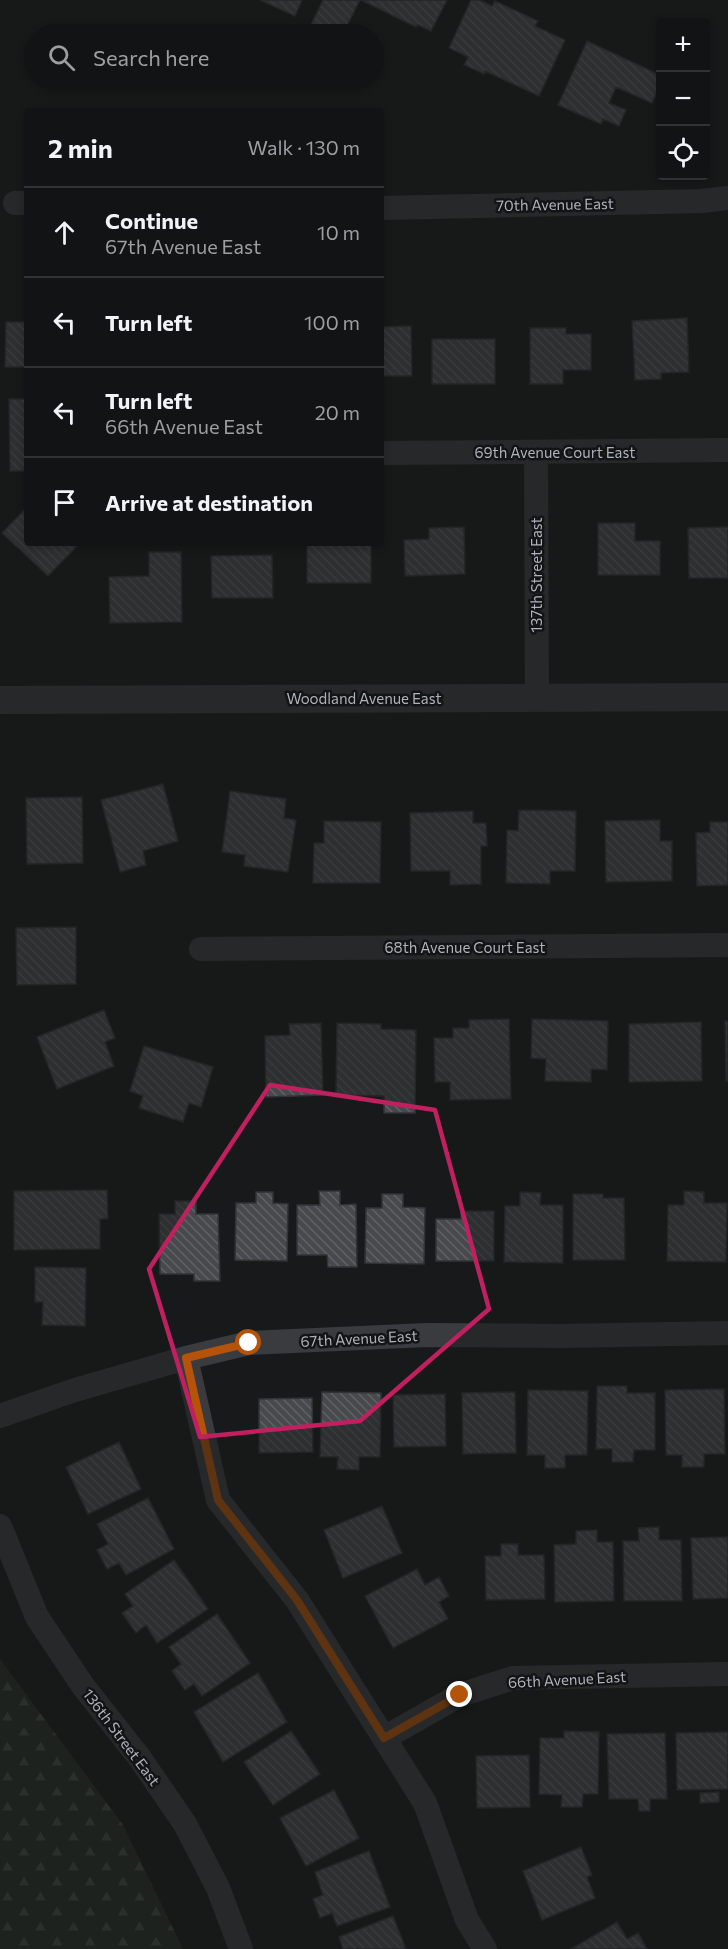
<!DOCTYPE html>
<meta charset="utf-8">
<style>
body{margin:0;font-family:Commissioner,sans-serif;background:#1f2022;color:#f1f3f6}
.controls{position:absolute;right:18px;top:18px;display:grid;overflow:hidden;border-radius:6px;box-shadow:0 3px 9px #0003}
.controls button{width:54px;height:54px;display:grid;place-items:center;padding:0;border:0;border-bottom:2px solid #313234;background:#121314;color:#f1f3f6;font:30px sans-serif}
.stop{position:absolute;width:18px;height:18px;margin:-14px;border:4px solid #b45309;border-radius:50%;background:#fff}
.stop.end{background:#b45309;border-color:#fff;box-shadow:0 2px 6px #0008}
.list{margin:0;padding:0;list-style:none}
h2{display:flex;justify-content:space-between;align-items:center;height:78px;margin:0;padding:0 24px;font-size:26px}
h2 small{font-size:20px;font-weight:400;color:#9c9ea0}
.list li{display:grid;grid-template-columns:39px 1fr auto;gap:18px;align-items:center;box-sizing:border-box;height:90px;padding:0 24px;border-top:2px solid #313234}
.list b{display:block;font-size:22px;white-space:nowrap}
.list p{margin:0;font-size:20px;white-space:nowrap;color:#9c9ea0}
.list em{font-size:20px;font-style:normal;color:#9c9ea0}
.icon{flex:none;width:33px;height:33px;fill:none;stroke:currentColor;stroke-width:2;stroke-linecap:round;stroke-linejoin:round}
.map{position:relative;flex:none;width:728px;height:1949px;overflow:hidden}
.search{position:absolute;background:#121314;box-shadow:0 3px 9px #0003;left:24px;top:24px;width:360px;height:66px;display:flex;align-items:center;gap:15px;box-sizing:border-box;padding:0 21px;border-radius:33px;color:#9c9ea0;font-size:22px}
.panel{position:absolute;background:#121314;box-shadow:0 3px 9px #0003;left:24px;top:108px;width:360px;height:438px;border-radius:6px}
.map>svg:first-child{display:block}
.forest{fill:url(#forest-firs)}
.building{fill:url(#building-back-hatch);stroke:#323336;stroke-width:1.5}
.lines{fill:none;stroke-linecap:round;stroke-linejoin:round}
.minor{stroke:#3a3b3f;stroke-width:24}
.tertiary{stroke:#3a3b3f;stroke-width:28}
.route{stroke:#b45309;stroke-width:8}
.marked{fill:none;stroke:#c12060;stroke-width:4.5;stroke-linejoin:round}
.labels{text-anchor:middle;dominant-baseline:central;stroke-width:5;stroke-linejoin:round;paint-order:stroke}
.street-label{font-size:15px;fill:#acb2b9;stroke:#131415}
</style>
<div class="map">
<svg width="728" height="1949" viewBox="0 0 728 1949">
<defs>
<pattern id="forest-firs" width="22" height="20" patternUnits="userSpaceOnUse" patternTransform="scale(1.5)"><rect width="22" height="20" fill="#252d25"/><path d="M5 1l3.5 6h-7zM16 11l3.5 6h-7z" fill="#424943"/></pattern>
<pattern id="building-back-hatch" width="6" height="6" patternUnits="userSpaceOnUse" patternTransform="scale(1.5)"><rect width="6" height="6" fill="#47494d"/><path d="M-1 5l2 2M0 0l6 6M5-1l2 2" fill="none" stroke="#5f6165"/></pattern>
</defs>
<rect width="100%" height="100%" fill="#18191a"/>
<path class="forest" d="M0,1659l123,166 60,124h-183z"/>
<path class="building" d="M260,0h42l-7,16z
M323,0h37l-17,34 -36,-1z
M361,0h86l-16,31 -13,-6 -2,2z
M471,0h9l12,6 3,-5 43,20 -3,5 30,14 -26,56 -54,-25 -1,3 -20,-9 4,-8 -19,-9z
M587,41l73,34v10l-8,18 -36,-16 -7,16 17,7 -7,16 -16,-7 -2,5 -43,-19z
M687,318l2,54 -28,1v6l-26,1 -3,-59z
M6,322h21v45h-22z
M411,326l1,50h-31v-49z
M530,328h36v6h25v36h-28v14h-33z
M432,339h63v45h-63z
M9,399h18v72h-17z
M27,507v36h53l-32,33 -46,-43z
M598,523h37v18h25v34h-62z
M464,527l1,47 -60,2 -1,-36 25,-1v-11z
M728,527v51h-39l-1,-50z
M307,543h64v40h-64z
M149,552h32l1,70 -72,1 -1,-46 40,-1z
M272,555l1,43h-61l-1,-42z
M163,784l15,57 -35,10 3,14 -26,7 -19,-72z
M230,791l56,8 -2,19 12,2 -8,52 -44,-6 1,-11 -23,-3z
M82,797l1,66 -56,1 -1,-66z
M519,810l57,1 -1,60h-25v13l-44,-1 1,-53 11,1z
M473,811v12h13l1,23h-6v38l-31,1v-14h-39l-1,-58z
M660,820v21h12v40l-66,1 -1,-61z
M324,821l57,1 -1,61h-67l1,-40h10z
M710,822h18v63l-31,1 -1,-53 14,-1z
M76,927v57l-59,1 -1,-57z
M104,1010l11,28 -10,4 9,24 -57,23 -20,-52z
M509,1019l2,80 -61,1v-18h-15l-1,-44h19v-10h16v-8z
M532,1019l76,2 -1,49 -16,-1v13l-46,-1 1,-22 -15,-1z
M725,1021h3v60h-2z
M701,1022l1,59 -73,1v-58z
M321,1023l2,72 -57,2 -1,-61 25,-1 -1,-11z
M337,1023l44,1v5l35,1 -1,83h-31v-17l-48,-1z
M144,1046l69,21 -12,40 -12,-4 -6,19 -44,-14 4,-12 -13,-5z
M107,1190l1,29h-8v30l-86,1v-59z
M319,1191h21v14l16,-1 1,63h-29l-1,-12h-30v-50h23z
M684,1191l20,1v11h23l-1,59 -59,-1 1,-56h16z
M256,1192h17v11l15,1 -1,57 -52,-1 1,-57h20z
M520,1192l21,1 -1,12h23v58l-59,-1 1,-56h15z
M382,1194h21v13l22,1 -1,56 -59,-1 1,-55h16z
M573,1194h30v4h21l1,62h-52z
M175,1201h21v13h22l2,67h-26v-7h-34l-1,-60h16z
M461,1211h33v50h-58v-42h25z
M35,1267l51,1 -1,58 -43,-1 1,-23h-8z
M597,1386h30v7h28v57h-21l-1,12h-21v-13h-16z
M724,1389l1,65h-21v13h-22v-12h-16l-1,-65z
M528,1390l60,1 -1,64h-22v13h-20v-13h-18z
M322,1392l59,1 -1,64h-21v13l-22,-1 1,-12h-18z
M515,1392l1,61 -53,1 -1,-61z
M445,1394l1,52 -52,1 -1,-52z
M312,1398l1,54 -54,1v-54z
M119,1442l22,47 -53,25 -22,-47z
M148,1498l26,51 -48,26 -7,-12 -12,6 -10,-19 11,-6 -11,-20z
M382,1506l20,47 -59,25 -19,-48z
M659,1527v13h22l1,61h-58l-1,-60h16l-1,-13z
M597,1530v12h16l1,59 -59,1 -1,-57 22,-1v-13z
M728,1537v61l-35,1 -2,-61z
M501,1544h17v11h26l1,44 -59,1 -1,-44h16z
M174,1560l34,49 -51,34 -11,-18 -10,8 -14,-20 11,-7 -8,-12z
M417,1569l8,16 14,-8 10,19 -10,6 9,17 -55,29 -28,-52z
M217,1614l33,49 -48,33 -8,-12 -9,6 -13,-19 9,-7 -12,-17z
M258,1673l29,49 -64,40 -29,-50z
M291,1731l29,43 -47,31 -29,-43z
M564,1731l35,1 -1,62h-15l-1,13h-21l1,-12 -23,-1 1,-56h24z
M728,1732v57l-51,1 -1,-57z
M665,1733l2,66h-17v12h-11l-1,-12h-29l-2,-65z
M529,1755l1,52 -53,1 -1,-52z
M334,1790l25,48 -53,28 -26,-48z
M719,1792v10l-19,1v-10z
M581,1847l11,28 -5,2 8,21 -53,22 -19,-49z
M369,1851l21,56 -53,19 -5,-13 -12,5 -7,-19 10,-4 -8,-23z
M393,1916l13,33h-63l-4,-12z
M617,1922l10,17 11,-6 9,16h-76z"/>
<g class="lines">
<path class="minor" d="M15,203h12
M381,208l321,-7 26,-3
M381,453l347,-3
M536,453l1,244
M201,949l527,-4
M186,1358l32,142 79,100 128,203 42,117 18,29
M0,1416l75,-26 111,-32 63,-15 178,-8 133,1 168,-3
M0,1526l37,91 46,69 56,71 46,67 33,64 23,61
M384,1738l76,-43 53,-17 215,-4"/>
<path class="tertiary" d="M0,700l728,-3"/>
</g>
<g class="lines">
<path class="route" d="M249,1343l-63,15 32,142 79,100 87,138 76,-43"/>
</g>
<path d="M0 0H728V1949H0ZM270,1085l165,25 54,199 -129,112 -160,16 -51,-168z" fill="#18191a" fill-opacity=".55" fill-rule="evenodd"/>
<path class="marked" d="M270,1085l165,25 54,199 -129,112 -160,16 -51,-168z"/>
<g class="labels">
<g class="street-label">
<text transform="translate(555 204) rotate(-1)">70th Avenue East</text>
<text x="555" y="452">69th Avenue Court East</text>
<text transform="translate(536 575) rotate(-90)">137th Street East</text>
<text x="364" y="698">Woodland Avenue East</text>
<text x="465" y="947">68th Avenue Court East</text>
<text transform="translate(359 1338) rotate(-3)">67th Avenue East</text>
<text transform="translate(567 1679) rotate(-3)">66th Avenue East</text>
<text transform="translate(122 1737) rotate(53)">136th Street East</text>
</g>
</g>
</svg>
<div class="controls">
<button>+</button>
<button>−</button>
<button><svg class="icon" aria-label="locate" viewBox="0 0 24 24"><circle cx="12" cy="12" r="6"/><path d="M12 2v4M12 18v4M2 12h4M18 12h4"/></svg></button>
</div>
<div class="stop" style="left:249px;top:1343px"></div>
<div class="stop end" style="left:460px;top:1695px"></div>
<div class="search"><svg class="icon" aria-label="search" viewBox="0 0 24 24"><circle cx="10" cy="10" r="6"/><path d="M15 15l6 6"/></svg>Search here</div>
<section class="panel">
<h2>2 min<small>Walk · 130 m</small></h2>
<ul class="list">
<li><svg class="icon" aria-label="ahead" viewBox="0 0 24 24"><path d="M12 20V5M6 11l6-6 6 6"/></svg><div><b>Continue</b><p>67th Avenue East</p></div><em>10 m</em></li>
<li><svg class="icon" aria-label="left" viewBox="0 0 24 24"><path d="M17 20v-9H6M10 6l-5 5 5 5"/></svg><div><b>Turn left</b></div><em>100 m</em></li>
<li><svg class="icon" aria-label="left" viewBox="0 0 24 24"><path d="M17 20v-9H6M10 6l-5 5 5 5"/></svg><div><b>Turn left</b><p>66th Avenue East</p></div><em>20 m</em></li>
<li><svg class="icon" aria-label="arrive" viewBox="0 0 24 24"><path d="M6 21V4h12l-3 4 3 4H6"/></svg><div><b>Arrive at destination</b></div></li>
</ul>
</section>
</div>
